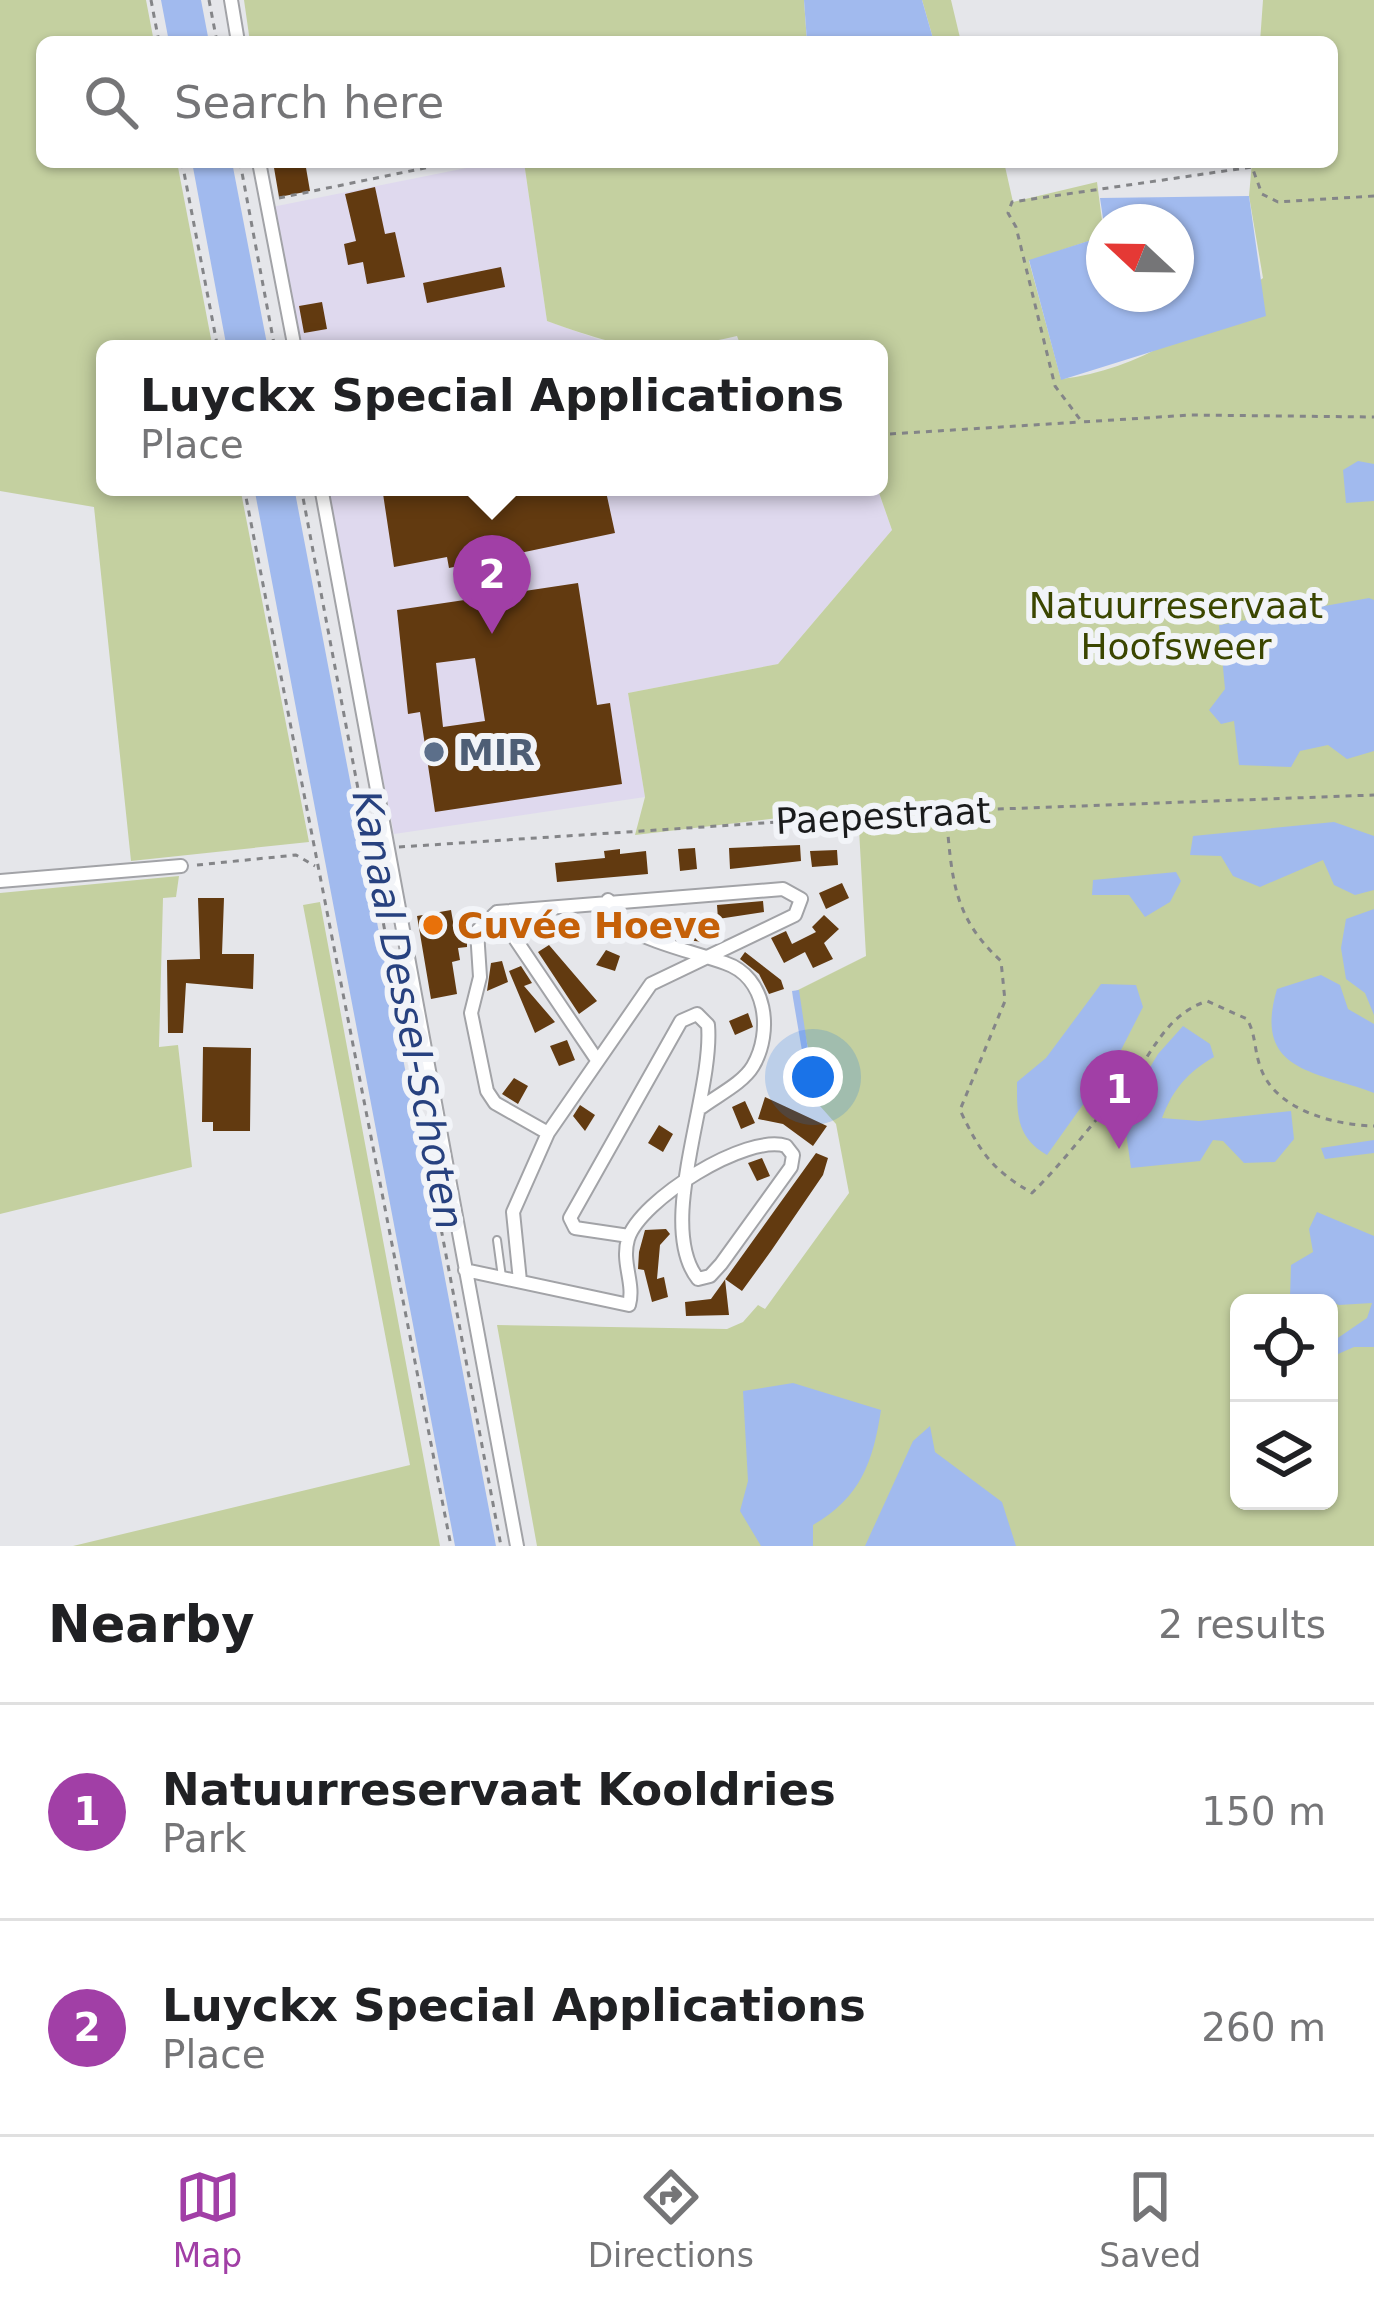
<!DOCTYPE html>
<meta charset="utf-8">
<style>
body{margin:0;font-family:"DejaVu Sans",sans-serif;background:#f6f6f6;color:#202124}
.controls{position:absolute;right:36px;bottom:36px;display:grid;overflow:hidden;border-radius:18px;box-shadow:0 3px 9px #0004}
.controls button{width:108px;height:108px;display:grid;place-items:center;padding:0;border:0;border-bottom:3px solid #e0e0e0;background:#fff;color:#202124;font:60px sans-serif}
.compass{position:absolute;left:1086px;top:204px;width:108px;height:108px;border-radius:50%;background:#fff;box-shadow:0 3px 9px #0004;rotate:292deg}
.you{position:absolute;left:813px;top:1077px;width:42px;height:42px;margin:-30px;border:9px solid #fff;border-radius:50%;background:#1a73e8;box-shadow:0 0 0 18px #1a73e833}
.badge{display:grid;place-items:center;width:78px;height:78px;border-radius:50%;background:#a13fa6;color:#fff;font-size:39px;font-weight:700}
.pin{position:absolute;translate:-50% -99px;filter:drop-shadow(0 3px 6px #0008)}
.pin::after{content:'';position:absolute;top:63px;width:42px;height:36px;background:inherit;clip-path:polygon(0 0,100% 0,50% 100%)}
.popup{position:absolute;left:96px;top:340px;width:792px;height:156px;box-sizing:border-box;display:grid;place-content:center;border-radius:18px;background:#fff;filter:drop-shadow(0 3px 9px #0005);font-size:39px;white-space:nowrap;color:#757577}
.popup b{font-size:45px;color:#202124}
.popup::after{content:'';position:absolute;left:50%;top:100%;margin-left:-24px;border:24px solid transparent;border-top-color:#fff}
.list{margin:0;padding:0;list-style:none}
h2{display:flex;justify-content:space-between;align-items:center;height:156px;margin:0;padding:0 48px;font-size:51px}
h2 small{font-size:39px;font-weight:400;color:#757577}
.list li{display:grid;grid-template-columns:78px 1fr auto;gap:36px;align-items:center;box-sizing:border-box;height:216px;padding:0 48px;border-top:3px solid #e0e0e0}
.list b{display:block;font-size:45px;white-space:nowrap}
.list p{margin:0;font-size:39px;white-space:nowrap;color:#757577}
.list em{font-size:39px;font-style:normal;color:#757577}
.icon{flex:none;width:66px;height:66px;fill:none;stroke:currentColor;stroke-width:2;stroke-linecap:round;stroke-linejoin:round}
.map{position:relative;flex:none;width:1374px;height:1546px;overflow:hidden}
.search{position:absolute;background:#fff;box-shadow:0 3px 9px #0004;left:36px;right:36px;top:36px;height:132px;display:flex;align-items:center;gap:30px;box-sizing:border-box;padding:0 42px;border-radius:18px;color:#757577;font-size:45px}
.sheet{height:588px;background:#fff}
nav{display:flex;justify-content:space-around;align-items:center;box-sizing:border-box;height:168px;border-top:3px solid #e0e0e0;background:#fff;font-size:33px;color:#757577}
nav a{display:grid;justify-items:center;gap:6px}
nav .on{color:#a13fa6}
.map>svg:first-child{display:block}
.industrial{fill:#dfd9ee}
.green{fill:#c4d0a0;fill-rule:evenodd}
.water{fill:#a1baee}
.building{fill:#623a10;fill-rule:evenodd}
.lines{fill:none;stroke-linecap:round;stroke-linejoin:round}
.lane-casing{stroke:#a2a3a7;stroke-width:10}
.street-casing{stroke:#a2a3a7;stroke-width:16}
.path{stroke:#848588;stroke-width:3;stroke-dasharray:6 6;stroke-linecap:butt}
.lane{stroke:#fff;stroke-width:6}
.street{stroke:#fff;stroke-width:12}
.service-dot{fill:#5c6f8a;stroke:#f2f4f8;stroke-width:4.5}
.food-dot{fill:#e8710a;stroke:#f2f4f8;stroke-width:4.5}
.labels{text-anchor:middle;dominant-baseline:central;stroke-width:12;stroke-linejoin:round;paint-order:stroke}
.park-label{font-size:36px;fill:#3b4600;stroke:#f2f4f8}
.service-label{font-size:36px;font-weight:bold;fill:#4e5e75;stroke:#f2f4f8;text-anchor:start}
.street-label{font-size:36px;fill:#1a1b1c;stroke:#f2f4f8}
.food-label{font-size:36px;font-weight:bold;fill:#c56008;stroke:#f2f4f8;text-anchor:start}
.water-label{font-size:39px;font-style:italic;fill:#27417f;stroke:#f2f4f8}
</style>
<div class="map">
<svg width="1374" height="1546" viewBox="0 0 1374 1546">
<rect width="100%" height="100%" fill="#e5e6ea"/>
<path class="industrial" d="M496,162h28l23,159 78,28h-326l-27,-142z
M326,487h551l15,43 -114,134 -150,29 17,104 -251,37z"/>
<path class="green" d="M0,0h146l8,42h-112v120h135l36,187h-108v138h135l69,355 -178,19 -37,-354 -94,-16z
M244,0h560l3,42h-557z
M922,0h29l10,42h-27z
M1263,0h111v1546h-837l-40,-221 230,4 16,-7 15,-17 7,4 84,-116 -13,-69 -24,-27 6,-1 -22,-105 70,-35 -7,-127 -81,-11 -143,17 10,-38 -17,-104 150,-29 114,-134 -15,-43 2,-138h-137l-5,-13c-85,19 -109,14 -190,-15l-23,-159h480l9,40 84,-20 7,54 -75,25 32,118c80,-9 140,-54 202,-101l-14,-82 3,-34h80v-120h-72zM1239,1303h90v198h-90z
M179,876l-3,21 -13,1 -4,149 19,-2 14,122 -192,47v-321z
M320,902l120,644h-367l337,-81 -107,-560z"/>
<path class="water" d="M161,0h40l8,42h-40z
M804,0h118l12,42h-127z
M192,162h40l36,187h-41z
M1249,196l17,120 -205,64 -32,-120 75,-24v58h72v-72l-72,3 -4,-27z
M1358,461l16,3v37l-28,2 -3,-33z
M254,487h40l202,1059h-41z
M1369,598l5,2v151l-27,8 -19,-14 -28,6 -9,16 -52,-2 -5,-44 -13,3 -12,-14 16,-21 -6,-64z
M1334,822l40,14v54l-19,5 -21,-10 -11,-25 -63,27 -27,-11 -12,-20 -31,-1 3,-19z
M1176,872l5,9 -11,21 -25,15 -16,-22h-37l1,-15z
M1374,909v106l-9,-22 -19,-14 -5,-31 5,-29z
M1321,975l19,10 8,24 26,15v69c-57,-22 -122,-20 -97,-104z
M1101,984l35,1 7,22 -24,47 -72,101c-31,-18 -30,-41 -30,-73l29,-24z
M799,990l16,107 -6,-5 -16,-94 -1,-7z
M1183,1026l27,18 4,13c-26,15 -41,32 -52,61l37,3 92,-10 3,28 -19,23 -31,1 -21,-22 -10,-1 -13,21 -69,7 -8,-56 35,-58z
M1374,1140v13l-49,6 -4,-11z
M1317,1212l57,24v111h-20l-25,11v-14l38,-26 5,-15 -33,2 -25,-11 -12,9 -12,-5 1,-33 22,-13 -4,-23z
M793,1383l88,27c-8,52 -20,87 -68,115v21h-52l-21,-35 8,-30 -5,-90z
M930,1426l5,26 67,50 14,44h-151l48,-105z"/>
<path class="building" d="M273,162h32l5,29 -31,6z
M375,187l10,47 10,-2 10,45 -38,7 -4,-22 -15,3 -4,-21 12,-3 -11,-47z
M501,267l4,20 -78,16 -4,-20z
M322,302l5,27 -23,4 -5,-27z
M382,487h223l10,46 -166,35 -2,-11 -53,10z
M578,583l19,122 13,-2 12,81 -187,28 -15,-100 -12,2 -11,-104zM475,658l10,63 -42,6 -7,-64z
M800,845l1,16 -71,8 -1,-21z
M695,848l2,21 -17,2 -2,-22z
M620,849v5l26,-3 2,23 -91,8 -2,-19 50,-5 -1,-7z
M837,850l1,15 -26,2 -2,-16z
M842,883l7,15 -23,11 -7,-16z
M198,898h26l-2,56h32l-1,35 -67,-6 -3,50h-15l-1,-73 33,-1z
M763,901l1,11 -46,7 -1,-14z
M451,910l4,23 12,-1v15l-9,1 2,12 -8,2 5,32 -26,5 -14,-83z
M824,915l15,14 -15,14 9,16 -20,9 -8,-16 -21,11 -13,-25 15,-7 6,13 24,-12 -4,-5z
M711,928v15l-24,-3 -1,-11z
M549,945l48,56 -18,13 -41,-62z
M606,950l14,6 -5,15 -19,-6z
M745,952l36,28 3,9 -15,5 -10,-20 -19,-15z
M502,961l6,21 -21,9 4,-28z
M521,966l11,17 -8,3 31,36 -20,11 -26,-62z
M748,1013l5,14 -18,8 -6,-14z
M567,1040l8,20 -16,6 -9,-20z
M203,1047l48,1 -1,83h-37v-9h-11z
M514,1078l14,8 -10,18 -16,-10z
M765,1097l62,29 -14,20 -30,-22 -25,-5z
M745,1101l10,22 -14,6 -9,-22z
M580,1105l15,10 -10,16 -12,-15z
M659,1125l14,9 -10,18 -15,-9z
M816,1153l12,5 -5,17 -52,76 -29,40 -17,-12 4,36 -43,1 -1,-14 26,-3z
M762,1158l8,18 -13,5 -9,-18z
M666,1229l4,5 -10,11 -3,34 7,-2 4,20 -16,5 -8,-32 -6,-1 1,-17 6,-22z"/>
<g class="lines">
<defs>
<path id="lane" d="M497,1240l5,37"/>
<path id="street" d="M231,0l7,42
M259,162l36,187
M321,487l196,1059
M0,881l181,-15
M608,900l12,24c32,19 70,27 105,39 42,14 48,69 28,103 -10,17 -35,29 -51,41
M497,912l100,148
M465,1270l164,35c6,-22 -8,-42 -1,-66 12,-39 119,-106 158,-93l7,9 -2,12 -70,97 -11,12 -12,3c-43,-54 16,-186 10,-254l-11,-11 -16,7 -111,197 5,10 54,8
M520,1281l-7,-69 35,-79 -53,-30 -8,-12 -16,-78 9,-36 -3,-46 20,-19 286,-23 18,10 -6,16 -144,69 -103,149"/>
</defs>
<use href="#lane" class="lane-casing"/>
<use href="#street" class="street-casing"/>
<path class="path" d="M151,0l8,42
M209,0l8,42
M182,162l36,187
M240,162l35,187
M1374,196l-96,6 -16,-8 -10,-27 -240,35 -4,11 8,14 39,159 27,36 109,-7 183,2
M279,198l175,-36
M890,434l190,-12
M244,487l207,1059
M301,487l200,1059
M946,813c6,64 6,103 55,148l4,40 -45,109c20,42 31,59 72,83 34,-33 61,-72 93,-106 28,-32 38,-71 82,-86l40,18c9,16 7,30 13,47 14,44 74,59 114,60
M399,847l547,-36 428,-16
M197,865l99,-10 19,11"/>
<use href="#lane" class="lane"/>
<use href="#street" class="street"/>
</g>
<circle class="service-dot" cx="434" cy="752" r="12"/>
<circle class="food-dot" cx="433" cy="925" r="12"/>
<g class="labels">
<g class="park-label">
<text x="1176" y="605">Natuurreservaat<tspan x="1176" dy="41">Hoofsweer</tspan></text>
</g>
<g class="service-label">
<text x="458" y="752">MIR</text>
</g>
<g class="street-label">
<text transform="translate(883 816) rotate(-3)">Paepestraat</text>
</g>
<g class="food-label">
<text x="457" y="925">Cuvée Hoeve</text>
</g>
<g class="water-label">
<text transform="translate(408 1010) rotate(79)">Kanaal Dessel-Schoten</text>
</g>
</g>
</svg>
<div class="controls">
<button><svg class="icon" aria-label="locate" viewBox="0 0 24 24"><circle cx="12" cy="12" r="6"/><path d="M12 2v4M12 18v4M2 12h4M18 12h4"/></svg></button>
<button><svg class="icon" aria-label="layers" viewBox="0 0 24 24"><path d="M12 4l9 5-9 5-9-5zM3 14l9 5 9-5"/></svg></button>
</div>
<svg class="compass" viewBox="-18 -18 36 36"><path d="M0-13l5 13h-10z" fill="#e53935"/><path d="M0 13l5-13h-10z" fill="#757577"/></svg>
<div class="you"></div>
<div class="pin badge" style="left:1119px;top:1149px">1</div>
<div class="pin badge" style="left:492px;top:634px">2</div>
<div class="popup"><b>Luyckx Special Applications</b>Place</div>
<div class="search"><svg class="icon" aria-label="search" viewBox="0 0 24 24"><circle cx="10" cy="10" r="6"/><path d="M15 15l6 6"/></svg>Search here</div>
</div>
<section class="sheet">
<h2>Nearby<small>2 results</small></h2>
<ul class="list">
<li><span class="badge">1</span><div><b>Natuurreservaat Kooldries</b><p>Park</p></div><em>150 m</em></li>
<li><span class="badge">2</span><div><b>Luyckx Special Applications</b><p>Place</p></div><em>260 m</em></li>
</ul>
</section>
<nav>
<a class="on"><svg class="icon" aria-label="map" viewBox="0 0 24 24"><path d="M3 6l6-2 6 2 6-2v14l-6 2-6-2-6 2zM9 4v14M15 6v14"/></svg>Map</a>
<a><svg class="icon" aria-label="directions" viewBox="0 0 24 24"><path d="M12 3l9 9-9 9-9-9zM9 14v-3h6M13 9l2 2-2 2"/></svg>Directions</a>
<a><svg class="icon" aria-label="saved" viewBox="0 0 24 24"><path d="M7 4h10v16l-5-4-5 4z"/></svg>Saved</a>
</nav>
